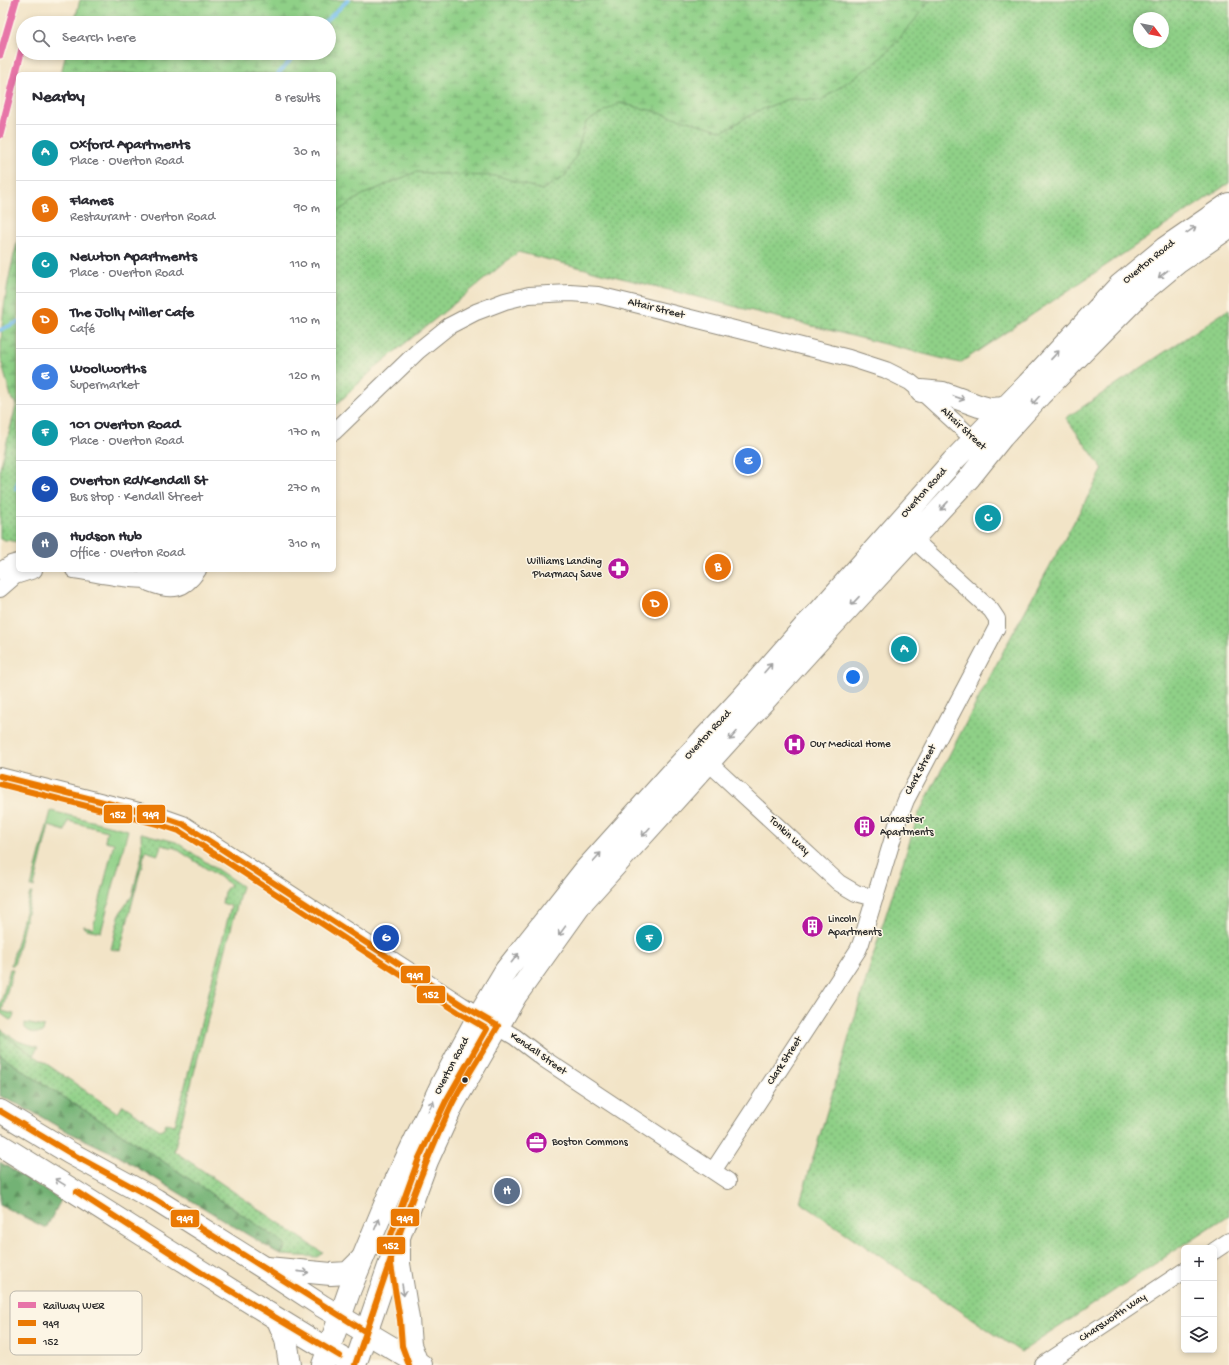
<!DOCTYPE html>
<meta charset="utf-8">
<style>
body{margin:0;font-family:"Gochi Hand",sans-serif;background:#f7f7f7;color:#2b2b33}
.controls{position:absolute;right:12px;bottom:12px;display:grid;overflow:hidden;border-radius:6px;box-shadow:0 2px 6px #0003}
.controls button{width:36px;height:36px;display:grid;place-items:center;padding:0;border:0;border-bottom:1px solid #e1e1e2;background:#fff;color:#2b2b33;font:20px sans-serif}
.compass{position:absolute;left:1133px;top:12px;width:36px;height:36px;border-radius:50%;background:#fff;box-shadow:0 2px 6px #0003;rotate:122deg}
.you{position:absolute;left:853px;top:677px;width:14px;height:14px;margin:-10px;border:3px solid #fff;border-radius:50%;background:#1a73e8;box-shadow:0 0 0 6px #1a73e833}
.badge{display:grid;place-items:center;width:26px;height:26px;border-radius:50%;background:#b45309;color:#fff;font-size:13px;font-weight:700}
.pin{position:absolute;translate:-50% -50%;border:2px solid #fff;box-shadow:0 1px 4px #0006}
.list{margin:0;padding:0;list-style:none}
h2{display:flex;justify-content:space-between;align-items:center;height:52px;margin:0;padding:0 16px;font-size:17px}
h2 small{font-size:13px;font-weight:400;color:#7c7c81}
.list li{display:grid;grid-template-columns:26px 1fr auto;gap:12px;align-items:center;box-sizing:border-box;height:56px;padding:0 16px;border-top:1px solid #e1e1e2}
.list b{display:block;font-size:15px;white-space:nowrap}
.list p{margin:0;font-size:13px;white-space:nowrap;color:#7c7c81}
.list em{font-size:13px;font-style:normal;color:#7c7c81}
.icon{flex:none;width:22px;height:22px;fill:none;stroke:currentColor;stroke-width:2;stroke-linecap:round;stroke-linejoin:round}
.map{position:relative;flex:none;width:1229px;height:1365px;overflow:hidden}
.search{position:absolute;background:#fff;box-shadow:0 2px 6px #0003;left:16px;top:16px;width:320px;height:44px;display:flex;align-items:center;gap:10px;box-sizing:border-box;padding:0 14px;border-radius:22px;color:#7c7c81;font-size:15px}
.panel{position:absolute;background:#fff;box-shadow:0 2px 6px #0003;left:16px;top:72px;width:320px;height:500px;border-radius:6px}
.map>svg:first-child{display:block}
.grass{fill:url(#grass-dots);stroke:#5d7e59;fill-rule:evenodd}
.forest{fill:url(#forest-firs);stroke:#4f6e50}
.wetland{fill:url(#wetland-marsh);stroke:#5d7e59}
.garden{fill:#8fd087;stroke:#5d7e59}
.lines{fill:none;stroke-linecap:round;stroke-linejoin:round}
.stream{stroke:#78c0f0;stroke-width:4}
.street-casing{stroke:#8e8879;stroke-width:18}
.secondary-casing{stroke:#8e8879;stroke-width:24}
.highway-casing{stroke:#8e8879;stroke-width:24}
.street{stroke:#fff;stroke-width:16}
.secondary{stroke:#fff;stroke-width:22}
.highway{stroke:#fff;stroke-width:22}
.bus-1-casing{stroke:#fcf5e5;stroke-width:9}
.bus-2-casing{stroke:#fcf5e5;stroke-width:9}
.bus-1{stroke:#ea7904;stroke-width:6}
.bus-2{stroke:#ea7904;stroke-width:6}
.rail-1-casing{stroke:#fcf5e5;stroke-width:10}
.rail-1{stroke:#e774a8;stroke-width:7}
.oneway{stroke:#a0a0a0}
.bus-dot{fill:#2b2b2b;stroke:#fcf5e5;stroke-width:1.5}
.labels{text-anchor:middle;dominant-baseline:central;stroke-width:3;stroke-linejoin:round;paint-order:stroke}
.street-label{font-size:11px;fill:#2b2b2b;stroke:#fcf5e5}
.poi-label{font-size:11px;fill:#2b2b2b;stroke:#fcf5e5;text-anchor:start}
.key{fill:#fcf5e5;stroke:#bdb8ad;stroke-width:1}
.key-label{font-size:11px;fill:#2b2b2b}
.line-badge{stroke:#fcf5e5;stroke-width:1.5}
.badge-label{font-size:11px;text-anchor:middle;font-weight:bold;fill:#fff}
</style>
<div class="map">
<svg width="1229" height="1365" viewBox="0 0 1229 1365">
<defs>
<pattern id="grass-dots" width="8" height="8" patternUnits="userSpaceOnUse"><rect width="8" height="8" fill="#8fd087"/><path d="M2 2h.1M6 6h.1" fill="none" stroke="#75a96f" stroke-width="1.8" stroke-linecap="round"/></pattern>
<pattern id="forest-firs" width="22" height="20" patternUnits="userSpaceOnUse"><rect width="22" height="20" fill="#73b274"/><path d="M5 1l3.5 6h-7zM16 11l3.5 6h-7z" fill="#5f915f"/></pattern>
<pattern id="wetland-marsh" width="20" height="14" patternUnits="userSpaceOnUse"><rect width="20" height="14" fill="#8fd087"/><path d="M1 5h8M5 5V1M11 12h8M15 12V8" fill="none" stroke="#75a96f"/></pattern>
</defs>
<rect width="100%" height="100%" fill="#fcf5e5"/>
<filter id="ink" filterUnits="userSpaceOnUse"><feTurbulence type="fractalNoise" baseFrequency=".025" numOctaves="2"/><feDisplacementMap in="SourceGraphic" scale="8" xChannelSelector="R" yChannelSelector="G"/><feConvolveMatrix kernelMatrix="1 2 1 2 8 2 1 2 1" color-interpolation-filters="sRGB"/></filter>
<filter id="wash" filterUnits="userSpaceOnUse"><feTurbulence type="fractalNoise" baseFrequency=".012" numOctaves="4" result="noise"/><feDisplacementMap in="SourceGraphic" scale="16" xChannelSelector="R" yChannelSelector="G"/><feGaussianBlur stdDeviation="0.9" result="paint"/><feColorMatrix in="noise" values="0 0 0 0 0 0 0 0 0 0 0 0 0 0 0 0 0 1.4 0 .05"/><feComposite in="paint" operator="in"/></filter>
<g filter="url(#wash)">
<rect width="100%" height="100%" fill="#f2e4c7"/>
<path class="grass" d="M120,0h1109v183l-269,180 -442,-111 -141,114 -43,41v-333h-233l228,-21v-30zM1139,18h24v24h-24z
M1229,309v906l-208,137 -221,-150 80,-269 39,-120 88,-169 96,-175 -37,-51z
M18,398v144l-18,-3v-70z
M141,833l35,9 66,44 -68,265 149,102 -6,4 -36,-2 4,-7 -4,-7 -139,-94 -102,-65 -40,-27v-23l118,81 5,-8 37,25 4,-2 2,-5 9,2 56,-219 -9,-3 2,-11 6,-8 -55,-36 -14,-3 -3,10 -13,-4 -3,14 1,2 -2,1 -21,83 -9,-2 9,-36 12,-17 10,-41z"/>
<path class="forest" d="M0,1055l40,27 102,65 139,94 4,4 -4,10 -166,-101 -51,-24 -33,-19 -4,-1 -8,-5 -19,-9z
M0,1162l61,38 -15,28 -46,-23z"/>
<path class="wetland" d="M80,0h849l-9,14 -23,27 -19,20 -57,39 -33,-1 -30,12 -35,20 -74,-21 -30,-7 -33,19 -11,36 -10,18 -23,14 -44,-14 -44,-1 -38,-3 -54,23 -28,19v-140h-273l5,-21h263v-30h-255z
M18,239v165l-6,-4c-3,-13 -9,-28 -11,-42 -1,-40 7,-80 17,-119z"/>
<path class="garden" d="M51,811l77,19 -27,102 -15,-3 -3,-2 1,-1 9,2 21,-85 -9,-2 2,-10 -39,-10 -3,10 -16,-5 -15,61h-3z
M30,893h2l-18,72h-3z
M10,969h3l-11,42 12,3 -1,4 -3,2 -10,-7v-7z
M25,1023l19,4 -1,5c-5,3 -15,0 -18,-4z
M0,1029l18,12 20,6 -5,8 -33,-23z"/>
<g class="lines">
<path class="stream" d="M324,23l24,-23
M278,74l19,-21
M0,330l18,-8
M16,489l2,-7"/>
</g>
</g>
<g filter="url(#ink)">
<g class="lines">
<defs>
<path id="street" d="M334,432l84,-81 31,-25 27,-14 29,-11 24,-6 41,-2 28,2 37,9 214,54 37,12 24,12 11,9 60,55
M74,570c35,5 80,19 112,0
M0,571l11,-7 7,-2
M149,583c23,9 35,8 49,-13
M0,589l15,-13 19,-6
M709,763l130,120 17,10 19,5
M0,776l163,41 20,7 279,181 53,32 29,22 184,122
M713,1171l145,-221 3,-7 38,-125 7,-18 91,-173v-8l-6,-9 -78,-71
M1214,1251l15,-10
M1043,1365l141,-94"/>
<path id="secondary" d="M921,391l22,2 36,13 11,3 15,-1
M323,1365l27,-76 39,-94 54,-113 36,-67 27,-45 80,-101 88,-98 68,-73 64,-73 14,-14 133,-150 75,-77 92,-99 45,-37 64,-44
M355,1365l44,-128 28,-76 26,-57 63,-109 68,-95 246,-272 140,-151 32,-40 38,-42 102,-103 35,-29 52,-36"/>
<path id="highway" d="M0,1111l70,42 86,47 108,68 58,38 99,59
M0,1145c119,73 234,150 354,220
M399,1237v27l9,55 2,26 7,18
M267,1268l64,6 17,-1 13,-13
M278,1320l8,19 4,26"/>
</defs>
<use href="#street" class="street-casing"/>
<use href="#secondary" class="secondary-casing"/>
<use href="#highway" class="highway-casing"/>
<use href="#street" class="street"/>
<use href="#secondary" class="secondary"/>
<use href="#highway" class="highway"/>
<defs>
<path id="bus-1" d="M0,776l163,41 20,7 279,181 36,21c-15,26 -32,51 -46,78 -40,84 -67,173 -97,261
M0,1111l70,42 86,47 210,132
M77,1192l134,87 129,77"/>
<path id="bus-2" d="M0,784l161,41 18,6 279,181 29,17 -41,72 -27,57 -28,77v30l9,55 2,26 7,19"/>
</defs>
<use href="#bus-1" class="bus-1-casing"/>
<use href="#bus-2" class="bus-2-casing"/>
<use href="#bus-1" class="bus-1"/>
<use href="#bus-2" class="bus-2"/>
<defs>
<path id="rail-1" d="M0,55l16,-55
M0,135l23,-90"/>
</defs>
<use href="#rail-1" class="rail-1-casing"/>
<use href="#rail-1" class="rail-1"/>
</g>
<defs><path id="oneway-shaft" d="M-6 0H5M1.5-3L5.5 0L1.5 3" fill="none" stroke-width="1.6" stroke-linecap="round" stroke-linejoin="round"/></defs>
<g class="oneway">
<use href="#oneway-shaft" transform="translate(1191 230) rotate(-34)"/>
<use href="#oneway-shaft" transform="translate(1163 274) rotate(142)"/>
<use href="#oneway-shaft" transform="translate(1055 355) rotate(-47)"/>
<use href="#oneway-shaft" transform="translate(959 398) rotate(19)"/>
<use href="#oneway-shaft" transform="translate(1036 400) rotate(132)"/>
<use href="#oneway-shaft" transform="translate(944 506) rotate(133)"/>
<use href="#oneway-shaft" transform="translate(855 601) rotate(133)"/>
<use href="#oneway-shaft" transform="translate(768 668) rotate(-49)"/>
<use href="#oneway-shaft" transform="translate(733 736) rotate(132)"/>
<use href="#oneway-shaft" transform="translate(646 832) rotate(132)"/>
<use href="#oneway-shaft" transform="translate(597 857) rotate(-48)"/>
<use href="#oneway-shaft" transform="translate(562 931) rotate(126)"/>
<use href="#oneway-shaft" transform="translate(515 958) rotate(-52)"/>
<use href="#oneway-shaft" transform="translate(431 1106) rotate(-64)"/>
<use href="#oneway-shaft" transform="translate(60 1182) rotate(-148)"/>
<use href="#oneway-shaft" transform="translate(377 1224) rotate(-67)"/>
<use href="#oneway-shaft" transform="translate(303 1272) rotate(6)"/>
<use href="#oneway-shaft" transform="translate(403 1290) rotate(81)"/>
</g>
</g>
<defs>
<symbol id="pharmacy-disc" viewBox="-11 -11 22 22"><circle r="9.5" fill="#b5179e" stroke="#fcf5e5"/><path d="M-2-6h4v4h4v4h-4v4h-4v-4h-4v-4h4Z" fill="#fff"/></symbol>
<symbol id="hospital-disc" viewBox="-11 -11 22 22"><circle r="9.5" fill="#b5179e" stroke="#fcf5e5"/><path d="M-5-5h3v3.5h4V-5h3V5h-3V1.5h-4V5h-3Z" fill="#fff"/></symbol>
<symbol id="building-disc" viewBox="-11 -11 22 22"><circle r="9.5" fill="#b5179e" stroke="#fcf5e5"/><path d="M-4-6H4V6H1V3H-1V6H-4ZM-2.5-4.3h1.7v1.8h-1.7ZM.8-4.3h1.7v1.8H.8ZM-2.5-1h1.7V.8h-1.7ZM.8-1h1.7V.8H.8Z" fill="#fff"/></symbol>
<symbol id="office-disc" viewBox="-11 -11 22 22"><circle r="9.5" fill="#b5179e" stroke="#fcf5e5"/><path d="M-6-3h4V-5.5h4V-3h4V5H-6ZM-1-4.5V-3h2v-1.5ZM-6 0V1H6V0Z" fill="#fff"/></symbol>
</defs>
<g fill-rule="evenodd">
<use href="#pharmacy-disc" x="606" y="556" width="25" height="25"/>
<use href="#hospital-disc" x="782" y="732" width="25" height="25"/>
<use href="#building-disc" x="852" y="814" width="25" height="25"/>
<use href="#building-disc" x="800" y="914" width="25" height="25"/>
<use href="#office-disc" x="524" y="1130" width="25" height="25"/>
</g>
<circle class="bus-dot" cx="465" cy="1080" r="3.5"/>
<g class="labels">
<g class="street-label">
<text transform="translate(1149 262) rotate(-39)">Overton Road</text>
<text transform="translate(656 309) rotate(14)">Altair Street</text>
<text transform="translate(963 429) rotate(43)">Altair Street</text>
<text transform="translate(924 493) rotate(-48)">Overton Road</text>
<text transform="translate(708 735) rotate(-47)">Overton Road</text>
<text transform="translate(921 770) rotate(-62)">Clark Street</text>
<text transform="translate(789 836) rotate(43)">Tonkin Way</text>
<text transform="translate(538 1054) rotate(35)">Kendall Street</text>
<text transform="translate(785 1061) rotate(-57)">Clark Street</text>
<text transform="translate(452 1066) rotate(-62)">Overton Road</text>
<text transform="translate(1113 1318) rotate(-34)">Charsworth Way</text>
</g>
<g class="poi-label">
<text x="602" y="562" text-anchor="end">Williams Landing<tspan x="602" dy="13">Pharmacy Save</tspan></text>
<text x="810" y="745">Our Medical Home</text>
<text x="880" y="820">Lancaster<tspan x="880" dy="13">Apartments</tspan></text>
<text x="828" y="920">Lincoln<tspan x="828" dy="13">Apartments</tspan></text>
<text x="552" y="1143">Boston Commons</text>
</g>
</g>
<rect x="10" y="1291" width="132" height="64" rx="6" class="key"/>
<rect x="18" y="1302" width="18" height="6" fill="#e774a8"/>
<rect x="18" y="1320" width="18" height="6" fill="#ea7904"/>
<rect x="18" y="1338" width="18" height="6" fill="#ea7904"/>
<g class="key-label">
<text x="43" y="1309">Railway WER</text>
<text x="43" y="1327">949</text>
<text x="43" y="1345">152</text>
</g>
<g class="line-badge">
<rect x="136" y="804" width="30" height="20" rx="4" fill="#ea7904"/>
<rect x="103" y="804" width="30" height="20" rx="4" fill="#ea7904"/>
<rect x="400" y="965" width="31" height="19" rx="4" fill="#ea7904"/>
<rect x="416" y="985" width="30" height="19" rx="4" fill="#ea7904"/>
<rect x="390" y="1208" width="30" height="19" rx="4" fill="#ea7904"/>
<rect x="170" y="1209" width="30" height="19" rx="4" fill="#ea7904"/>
<rect x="376" y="1236" width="30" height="19" rx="4" fill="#ea7904"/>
</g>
<g class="badge-label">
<text x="151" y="818">949</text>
<text x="118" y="818">152</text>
<text x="415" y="979">949</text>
<text x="431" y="998">152</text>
<text x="405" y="1222">949</text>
<text x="185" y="1222">949</text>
<text x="391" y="1249">152</text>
</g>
</svg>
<div class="controls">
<button>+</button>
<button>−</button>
<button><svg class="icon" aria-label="layers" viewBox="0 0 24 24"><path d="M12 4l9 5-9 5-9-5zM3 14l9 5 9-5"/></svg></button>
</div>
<svg class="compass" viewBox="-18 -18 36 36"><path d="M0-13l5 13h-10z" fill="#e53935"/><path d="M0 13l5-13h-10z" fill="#7c7c81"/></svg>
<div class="you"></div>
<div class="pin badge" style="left:904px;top:649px;background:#0f9aa8">A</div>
<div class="pin badge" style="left:718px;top:567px;background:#e8710a">B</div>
<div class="pin badge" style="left:988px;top:518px;background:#0f9aa8">C</div>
<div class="pin badge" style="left:655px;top:604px;background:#e8710a">D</div>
<div class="pin badge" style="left:748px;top:461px;background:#3f7fe0">E</div>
<div class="pin badge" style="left:649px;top:938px;background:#0f9aa8">F</div>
<div class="pin badge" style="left:386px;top:938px;background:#1a4fb4">G</div>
<div class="pin badge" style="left:507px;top:1191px;background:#5c6f8a">H</div>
<div class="search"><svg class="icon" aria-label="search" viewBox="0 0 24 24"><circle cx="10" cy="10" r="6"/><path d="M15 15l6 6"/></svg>Search here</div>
<section class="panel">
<h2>Nearby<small>8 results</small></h2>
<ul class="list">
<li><span class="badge" style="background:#0f9aa8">A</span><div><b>Oxford Apartments</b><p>Place · Overton Road</p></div><em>30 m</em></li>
<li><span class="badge" style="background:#e8710a">B</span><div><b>Flames</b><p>Restaurant · Overton Road</p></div><em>90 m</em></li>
<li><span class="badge" style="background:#0f9aa8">C</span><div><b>Newton Apartments</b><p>Place · Overton Road</p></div><em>110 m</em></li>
<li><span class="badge" style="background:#e8710a">D</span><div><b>The Jolly Miller Cafe</b><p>Café</p></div><em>110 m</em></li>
<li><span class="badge" style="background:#3f7fe0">E</span><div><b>Woolworths</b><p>Supermarket</p></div><em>120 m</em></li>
<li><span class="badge" style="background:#0f9aa8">F</span><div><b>101 Overton Road</b><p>Place · Overton Road</p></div><em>170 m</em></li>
<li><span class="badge" style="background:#1a4fb4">G</span><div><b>Overton Rd/Kendall St</b><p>Bus stop · Kendall Street</p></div><em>270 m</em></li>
<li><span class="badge" style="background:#5c6f8a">H</span><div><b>Hudson Hub</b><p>Office · Overton Road</p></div><em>310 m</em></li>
</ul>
</section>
</div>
